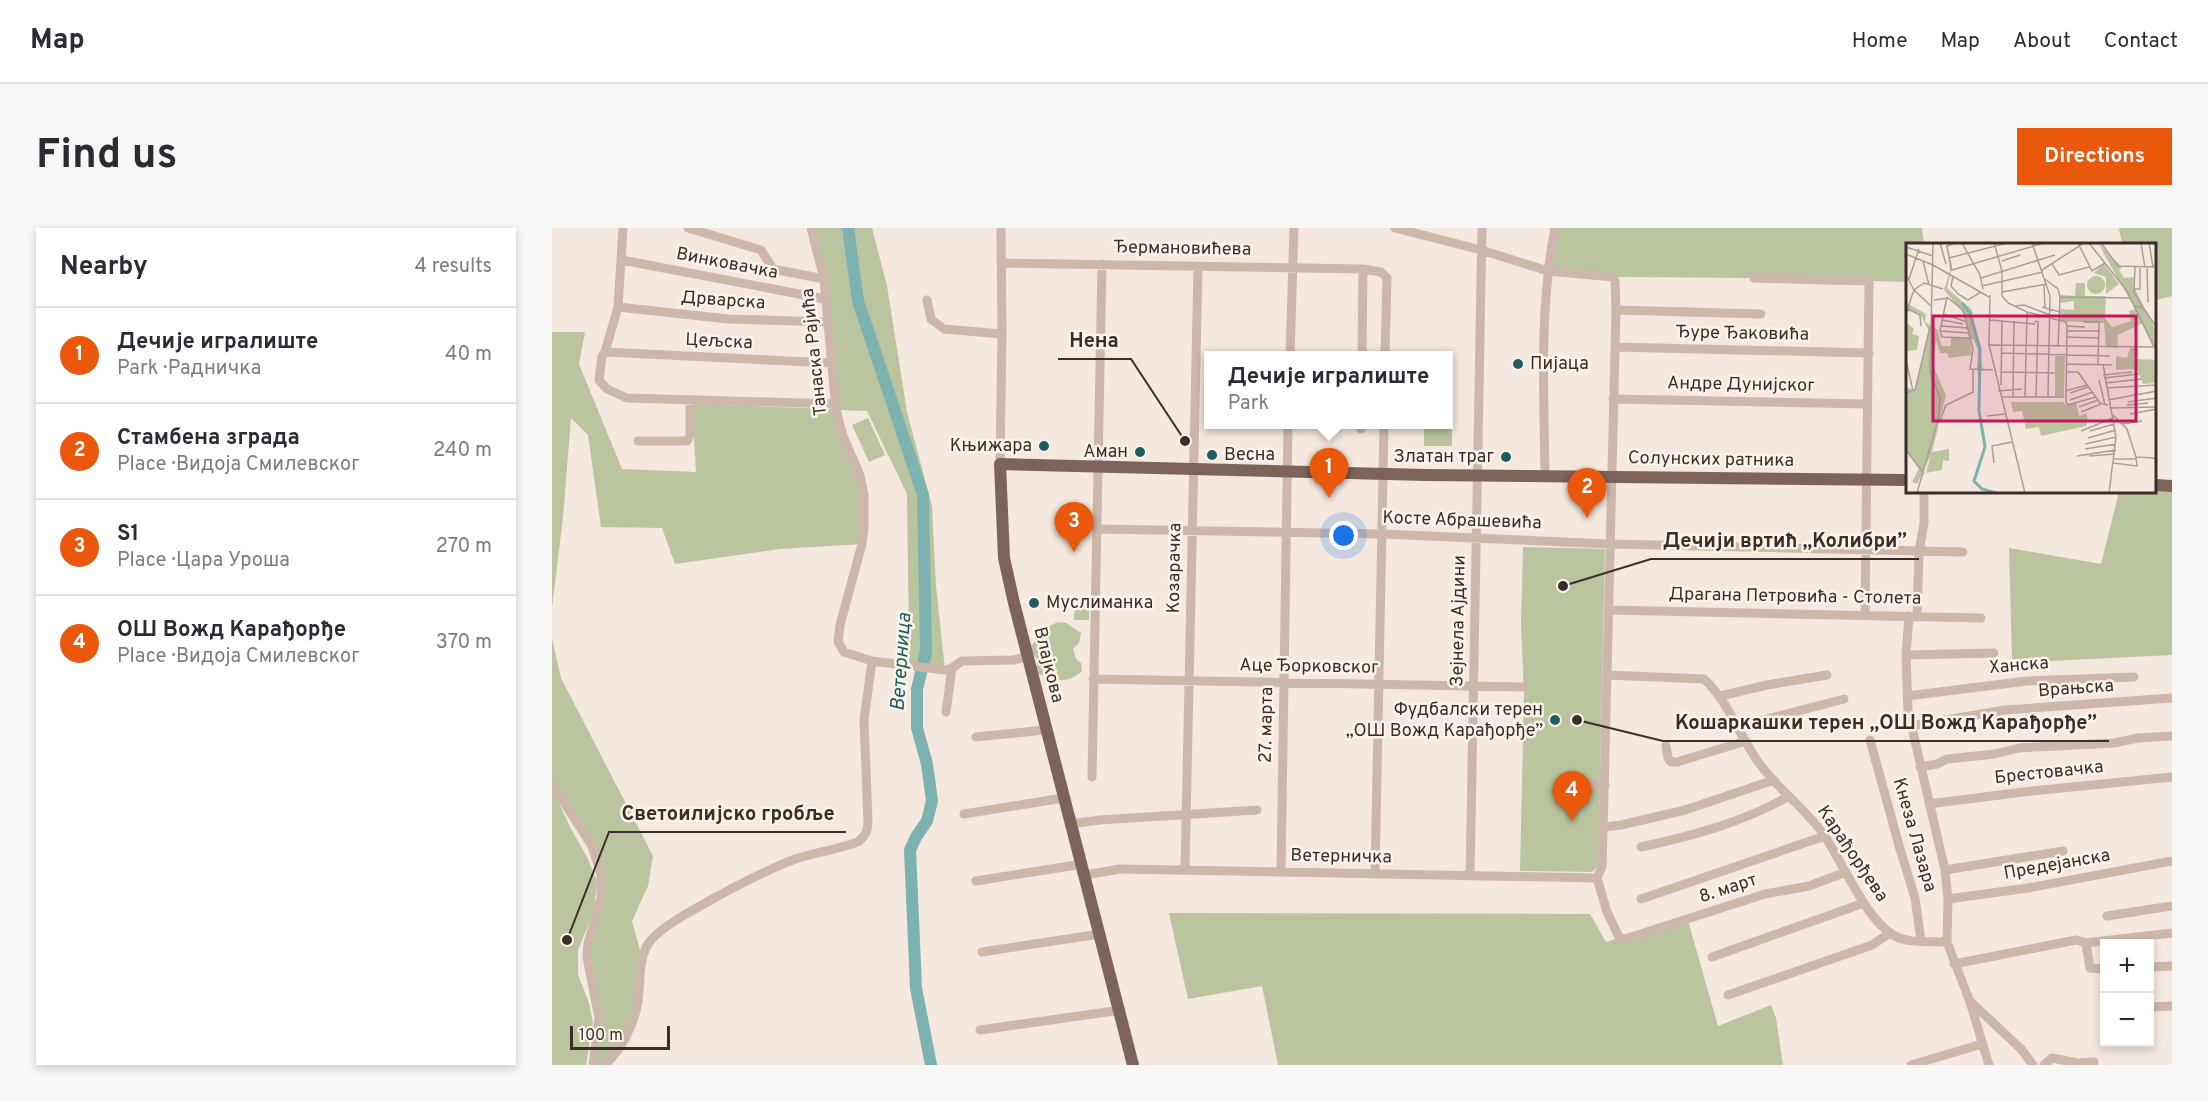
<!DOCTYPE html>
<meta charset="utf-8">
<style>
body{margin:0;font-family:Overpass,sans-serif;background:#f7f7f7;color:#2b2b33}
.controls{position:absolute;right:18px;bottom:18px;display:grid;overflow:hidden;border-radius:0px;box-shadow:0 3px 9px #0003}
.controls button{width:54px;height:54px;display:grid;place-items:center;padding:0;border:0;border-bottom:2px solid #e1e1e2;background:#fff;color:#2b2b33;font:30px sans-serif}
.scale{position:absolute;left:18px;bottom:15px;width:100px;box-sizing:border-box;padding-left:6px;border:3px solid #3a2e2a;border-top:0;font-size:16px;line-height:21px;white-space:nowrap;color:#3a2e2a;-webkit-text-stroke:4px #fbf3ec;paint-order:stroke}
.you{position:absolute;left:792px;top:308px;width:21px;height:21px;margin:-15px;border:4px solid #fff;border-radius:50%;background:#1a73e8;box-shadow:0 0 0 9px #1a73e833}
.badge{display:grid;place-items:center;width:39px;height:39px;border-radius:50%;background:#ea580c;color:#fff;font-size:20px;font-weight:700}
.pin{position:absolute;translate:-50% -50px;filter:drop-shadow(0 2px 3px #0008)}
.pin::after{content:'';position:absolute;top:32px;width:21px;height:18px;background:inherit;clip-path:polygon(0 0,100% 0,50% 100%)}
.popup{position:absolute;left:652px;top:123px;width:249px;height:78px;box-sizing:border-box;display:grid;place-content:center;border-radius:0px;background:#fff;filter:drop-shadow(0 2px 4px #0005);font-size:20px;white-space:nowrap;color:#7c7c81}
.popup b{font-size:22px;color:#2b2b33}
.popup::after{content:'';position:absolute;left:50%;top:100%;margin-left:-12px;border:12px solid transparent;border-top-color:#fff}
.list{margin:0;padding:0;list-style:none}
h2{display:flex;justify-content:space-between;align-items:center;height:78px;margin:0;padding:0 24px;font-size:26px}
h2 small{font-size:20px;font-weight:400;color:#7c7c81}
.list li{display:grid;grid-template-columns:39px 1fr auto;gap:18px;align-items:center;box-sizing:border-box;height:96px;padding:0 24px;border-top:2px solid #e1e1e2}
.list b{display:block;font-size:22px;white-space:nowrap}
.list p{margin:0;font-size:20px;white-space:nowrap;color:#7c7c81}
.list em{font-size:20px;font-style:normal;color:#7c7c81}
.map{position:relative;flex:none;width:1620px;height:837px;overflow:hidden;border-radius:0px}
header{display:flex;align-items:center;gap:36px;box-sizing:border-box;height:84px;padding:0 30px;background:#fff;border-bottom:2px solid #e1e1e2}
header strong{font-size:28px}
nav{display:flex;gap:33px;margin-inline-start:auto;font-size:21px}
.intro{display:flex;align-items:center;justify-content:space-between;box-sizing:border-box;height:144px;padding:0 36px}
h1{margin:0;font-size:42px}
.button{padding:15px 27px;border-radius:0px;background:#ea580c;color:#fff;font-size:21px;font-weight:700}
main{display:flex;gap:36px;padding:0 36px}
aside{flex:1;background:#fff;border-radius:0px;box-shadow:0 3px 9px #0003}
.map>svg:first-child{display:block}
.green{fill:#bac49e}
.lines{fill:none;stroke-linecap:round;stroke-linejoin:round}
.river{stroke:#7cb3b1;stroke-width:12}
.minor{stroke:#cdb7aa;stroke-width:9}
.major{stroke:#7d635a;stroke-width:12}
.poi-dot{fill:#1d5e5e;stroke:#fbf3ec;stroke-width:2}
.labels{text-anchor:middle;dominant-baseline:central;stroke-width:5;stroke-linejoin:round;paint-order:stroke}
.street-label{font-size:18px;fill:#3a2e2a;stroke:#fbf3ec}
.poi-label{font-size:18px;fill:#3a2e2a;stroke:#fbf3ec;text-anchor:end}
.water-label{font-size:20px;font-style:italic;fill:#1d5e5e;stroke:#fbf3ec}
.inset-river{fill:none;stroke:#7cb3b1;stroke-width:3}
.inset-road{fill:none;stroke:#aa9e97;stroke-width:1.5}
.view{fill:#c2185b;fill-opacity:0.15;stroke:#c2185b;stroke-width:3}
.inset-edge{fill:none;stroke:#3a2e2a;stroke-width:3}
.leader{fill:none;stroke:#3a2e2a;stroke-width:2}
.callout-dot{fill:#3a2e2a;stroke:#fbf3ec;stroke-width:2}
.callout-label{font-size:20px;text-anchor:middle;font-weight:bold;fill:#3a2e2a;stroke:#fbf3ec;stroke-width:5;stroke-linejoin:round;paint-order:stroke}
</style>
<header>
<strong>Map</strong>
<nav><a>Home</a><a>Map</a><a>About</a><a>Contact</a></nav>
</header>
<div class="intro"><h1>Find us</h1><a class="button">Directions</a></div>
<main>
<aside>
<h2>Nearby<small>4 results</small></h2>
<ul class="list">
<li><span class="badge">1</span><div><b>Дечије игралиште</b><p>Park · Радничка</p></div><em>40 m</em></li>
<li><span class="badge">2</span><div><b>Стамбена зграда</b><p>Place · Видоја Смилевског</p></div><em>240 m</em></li>
<li><span class="badge">3</span><div><b>S1</b><p>Place · Цара Уроша</p></div><em>270 m</em></li>
<li><span class="badge">4</span><div><b>ОШ Вожд Карађорђе</b><p>Place · Видоја Смилевског</p></div><em>370 m</em></li>
</ul>
</aside>
<div class="map">
<svg width="1620" height="837" viewBox="0 0 1620 837">
<rect width="100%" height="100%" fill="#f4e8df"/>
<path class="green" d="M259,0h61l15,58 20,126 25,94 4,80 9,84 -43,-7 7,-28 -2,-141 -40,-83 -30,-1 23,65 2,69 -82,5 -105,15 -13,-36 -61,-1 -13,-92 -17,-17 -8,99 -11,91v-276h33l-6,32 43,105 74,3 -4,-68 144,5 -9,-87z
M1004,0h366l2,16h-16v38l-154,-4 -136,-1 -70,-6z
M1567,0h53v68l-16,4v-56h-34z
M316,190l17,37 -16,7 -17,-37z
M872,201h28v17h-28z
M1604,257l16,1v169l-122,6 -38,-2 -3,-111 92,16 18,-72h37z
M971,319l82,2 -7,317 -6,6 -72,-1 4,-175 -3,-72z
M523,377h14v15h-15z
M506,394l8,1 15,10 -2,10 -6,6 3,10 5,4 1,8c-13,13 -28,10 -45,2l-1,-4 2,-9 -5,-6 -2,-7 12,-18z
M0,411l9,39 92,178 -5,30 -16,35 11,40 -10,59 -29,45h-11l6,-35 -11,-61 9,-54v-56l-45,-75z
M0,560l19,41 16,28 10,24 -3,30 -16,39v25l11,28 4,20 -7,42h-34z
M617,685l421,1 16,28 81,-25 31,109 53,-21 5,13 7,47h-505l-16,-79 -74,13z"/>
<g class="lines">
<path class="river" d="M296,0l10,73 65,194 3,157 -9,37v39l10,36 5,37 -5,20 -11,16 -6,13 6,138 15,77"/>
<path class="minor" d="M71,0l-5,79 -13,45 -3,4 -3,24 8,9 20,9 210,6
M136,0l73,22 12,19 51,10
M259,0l13,51 12,131 7,26 17,39 4,20v33l-2,16 -22,81 -2,17 6,10 28,9 73,9 7,-2 10,-7 51,-1 14,-3
M843,0l86,22 67,21 65,6 2,4 1,29 145,4
M70,32l203,39
M449,35l362,6 -1,87
M811,41l18,3 6,6 -2,78
M1202,50l115,3 -4,334
M375,72l4,19 13,10 58,5
M66,79l110,12 99,3
M1064,82l-13,523 -1,34 -5,11 10,34 12,25 6,2 140,-45 44,-8 37,-14
M1063,119l254,6
M53,124l226,11
M738,128l4,-128
M1061,171l254,5
M809,196v5
M86,213h49l3,-6v-34
M448,236l2,-130 -1,-106
M993,248c-1,-83 -6,-166 10,-248
M544,301l286,5 228,10 353,8
M1057,382l372,8
M1357,388l-3,39 2,56 37,159 3,29 -1,43 23,60 19,63
M1365,389l2,-65 5,-29v-31
M1354,427l88,-2
M1055,447l97,4c25,23 35,57 55,84 19,27 48,46 67,75 17,26 41,82 67,97 15,9 37,6 54,7
M541,451l430,8
M1168,468l47,-11 60,-10
M1355,468l120,-15 107,-4
M394,484l6,-44
M1358,498l95,-16 167,-12
M1185,499l107,-28
M424,509l69,-7
M1318,512l30,109 15,49 6,43
M1114,518l2,12 3,4h6l69,-21
M1368,539l17,-3 10,-5 48,-5 24,-6 95,-5 24,-5 34,-2
M540,549l10,-513
M0,556l40,62 9,28v25l-13,44 -1,14 12,61 -6,47
M1018,557h35
M1377,576l94,-12 149,-15
M412,586l99,-16
M518,596l30,-4 157,-10
M1052,599l17,-2 64,-15 89,-30
M1089,619c51,-11 103,-25 148,-51
M633,642l13,-603
M1393,642l118,-19
M729,644l7,-448
M823,646l9,-450
M533,647l35,-6 477,9
M918,648l12,-648
M424,653l106,-17
M1089,671l184,-63
M1396,671l80,-11 144,-27
M1555,688l65,-10
M1534,715l86,-10
M430,724l118,-18
M1160,729l152,-54
M1402,736l122,-24 10,3 4,25 14,1
M1598,739l22,-1
M1176,767l144,-50 18,-12
M1420,775l49,46 12,16
M1598,779l22,-1
M428,802l141,-20
M52,837c16,-13 29,-38 33,-59 5,-21 -1,-48 14,-66 14,-16 46,-32 65,-43 26,-14 54,-29 82,-39 14,-5 52,-11 61,-17 7,-6 9,-11 9,-20l-4,-101 8,-59
M1359,837l71,-21
M1492,837l8,-7 26,5 16,-1"/>
<path class="major" d="M1604,257l16,1
M581,837l-119,-462 -10,-45 -4,-94 426,11 482,5"/>
</g>
<g class="poi-dot">
<circle cx="966" cy="136" r="6"/>
<circle cx="492" cy="218" r="6"/>
<circle cx="588" cy="224" r="6"/>
<circle cx="660" cy="227" r="6"/>
<circle cx="954" cy="229" r="6"/>
<circle cx="482" cy="375" r="6"/>
<circle cx="1003" cy="492" r="6"/>
</g>
<g class="labels">
<g class="street-label">
<text transform="translate(630 21) rotate(1)">Ђермановићева</text>
<text transform="translate(175 36) rotate(11)">Винковачка</text>
<text transform="translate(171 73) rotate(4)">Дрварска</text>
<text transform="translate(1190 106) rotate(1)">Ђуре Ђаковића</text>
<text transform="translate(167 114) rotate(3)">Цељска</text>
<text transform="translate(263 124) rotate(-96)">Танаска Рајића</text>
<text transform="translate(1189 157) rotate(1)">Андре Дунијског</text>
<text transform="translate(1159 232) rotate(1)">Солунских ратника</text>
<text transform="translate(910 293) rotate(2)">Косте Абрашевића</text>
<text transform="translate(623 340) rotate(-89)">Козарачка</text>
<text transform="translate(1243 369) rotate(1)">Драгана Петровића - Столета</text>
<text transform="translate(907 393) rotate(-89)">Зејнела Ајдини</text>
<text transform="translate(496 437) rotate(76)">Влајкова</text>
<text transform="translate(1467 438) rotate(-5)">Ханска</text>
<text transform="translate(757 439) rotate(1)">Аце Ђорковског</text>
<text transform="translate(1524 461) rotate(-4)">Врањска</text>
<text transform="translate(715 497) rotate(-89)">27. марта</text>
<text transform="translate(1497 545) rotate(-6)">Брестовачка</text>
<text transform="translate(1362 607) rotate(74)">Кнеза Лазара</text>
<text transform="translate(1300 626) rotate(56)">Карађорђева</text>
<text transform="translate(789 629) rotate(1)">Ветерничка</text>
<text transform="translate(1505 637) rotate(-10)">Предејанска</text>
<text transform="translate(1176 661) rotate(-18)">8. март</text>
</g>
<g class="poi-label">
<text x="978" y="136" text-anchor="start">Пијаца</text>
<text x="480" y="218">Књижара</text>
<text x="576" y="224">Аман</text>
<text x="672" y="227" text-anchor="start">Весна</text>
<text x="942" y="229">Златан траг</text>
<text x="494" y="375" text-anchor="start">Муслиманка</text>
<text x="991" y="482">Фудбалски терен<tspan x="991" dy="21">„ОШ Вожд Карађорђе”</tspan></text>
</g>
<g class="water-label">
<text transform="translate(350 434) rotate(-86)">Ветерница</text>
</g>
</g>
<g transform="translate(1354 15)">
<rect width="250" height="250" fill="#f4e8df"/>
<path d="M40,0l6,24 -5,21 25,22 11,61 -6,-1 1,-21 -5,-10h-3l2,16 -23,3 -2,-5h-7l-4,-13 -3,26 13,29 -14,57 17,-3v12l-6,-1 -1,10 -16,3 5,-18 -14,29 -5,-2 7,-13 -13,-19v-63l9,3 14,-59 -8,-15 -9,-6 -6,3v-10l20,11 -1,8 12,7 5,17h9v-8h18l-3,-22 -22,-26 6,-20zM192,0l24,24 -3,3 5,8 10,-1 1,12 21,42v22l-13,-30 -25,12 -1,13 -11,-1 -2,-24 -46,-2 2,-12 14,1v-9l-13,2 -1,-8 15,1 1,-13h9v13h21l-1,22 7,9 19,-6 -2,-10 6,-2zM198,21l15,20 -13,10v-17l-12,-4zM181 42a9 9 0 1 1 18 0a9 9 0 1 1-18 0ZM1,80l7,6 -2,5 7,2 -2,14 -11,1zM224,105h7v11l19,1v23l-13,1 -6,-15 -21,1v-14l11,2zM149,113h10l-1,40h-9zM105,159h52l3,3 10,-3 3,14 7,-3 2,8 -2,5 -45,10 -2,-9 -13,2 -4,-18 -9,1z" fill="#bac49e"/>
<path class="inset-river" d="M56,60l8,10 10,36 -1,62 6,36 -11,34 8,8 14,4"/>
<path class="inset-road" d="M34,0l6,21M56,0l18,32 3,14M88,0l8,28v25M126,0l18,53 -2,101M172,0l14,28 13,-8M195,0l17,23 39,1M235,0l4,25M243,0l4,24M0,4l27,9M0,11l27,11 56,32M43,15l58,-15M17,18l6,24M96,18l18,-6M146,21l7,11 30,-8M229,24l-1,25 9,16M241,25l1,34M46,27l92,-27M136,27l42,-27M46,28l-5,-25 9,-3M0,32l8,15 18,17M47,33l-2,10 7,8 10,6 13,-8M75,35l74,-23M3,36l10,-30M139,36l13,10 2,8 -2,50M138,42l1,23M76,43l61,-14M229,46h5v-21M96,49l45,-8M96,53l6,7 19,9 39,10 1,4 18,1M154,54l71,1M28,57l14,-2 15,12 10,39 -3,20 23,1M109,63l9,-1 26,10M229,63l9,3 13,19M136,64l18,5M2,66l12,6 1,11M0,70l8,-23 10,-7 19,6M37,71l24,8M36,77l21,4M84,77l45,4M129,78l3,1 -2,75M178,79h15l-1,42M36,83l26,2M161,83l-1,76 2,3 28,-8M34,88l7,-34M34,88l2,6 27,1M34,88l28,2M161,88h31M160,94l32,1M83,102l1,-50M96,110l108,3M0,117l7,31M160,121l46,1M197,121l13,73 -7,56M95,129l54,1M160,129h12l22,31 8,2M197,132l29,-3M198,135l35,-4M193,137l6,25M199,140l37,-4M95,142l1,-65M200,145l51,-3M92,148l24,-2M159,148l22,-6M0,150l9,-3 15,-63M164,150l18,-6M107,153l1,-75M95,154h63M119,154l2,-85M164,157l23,-8M202,157l49,-9M222,159l29,-4M221,162l21,-2M173,164l19,-7M203,165l48,-1M175,169l20,-8M224,171l27,-5M207,172l14,14 9,28 18,1 3,5M81,173l18,-2M34,178l6,-16 27,-13v-22M216,181l20,-3M175,188l32,-13M184,188l24,-7M182,195l28,-8M179,201l31,-7M179,206l31,-5M0,207l18,24M171,213l39,-6M183,213l26,-2M208,216h22M88,220l-2,-17 20,-4M207,220l24,3 -1,-9M11,250l22,-77 1,-19 -10,-25 3,-129M119,250l-36,-148 165,2 -27,-56 -38,-48"/>
<path class="view" d="M27,73h203v105h-203z"/>
<rect width="250" height="250" class="inset-edge"/>
</g>
<path class="leader" d="M633 213L579 131H506M1011 358L1099 331H1367M1025 492L1111 513H1557M15 712L57 604H294"/>
<g class="callout-dot">
<circle cx="633" cy="213" r="6"/>
<circle cx="1011" cy="358" r="6"/>
<circle cx="1025" cy="492" r="6"/>
<circle cx="15" cy="712" r="6"/>
</g>
<g class="callout-label">
<text x="542" y="119">Нена</text>
<text x="1233" y="319">Дечији вртић „Колибри”</text>
<text x="1334" y="501">Кошаркашки терен „ОШ Вожд Карађорђе”</text>
<text x="176" y="592">Светоилијско гробље</text>
</g>
</svg>
<div class="controls">
<button>+</button>
<button>−</button>
</div>
<div class="scale">100 m</div>
<div class="you"></div>
<div class="pin badge" style="left:777px;top:270px">1</div>
<div class="popup"><b>Дечије игралиште</b>Park</div>
<div class="pin badge" style="left:1035px;top:290px">2</div>
<div class="pin badge" style="left:522px;top:324px">3</div>
<div class="pin badge" style="left:1020px;top:593px">4</div>
</div>
</main>
